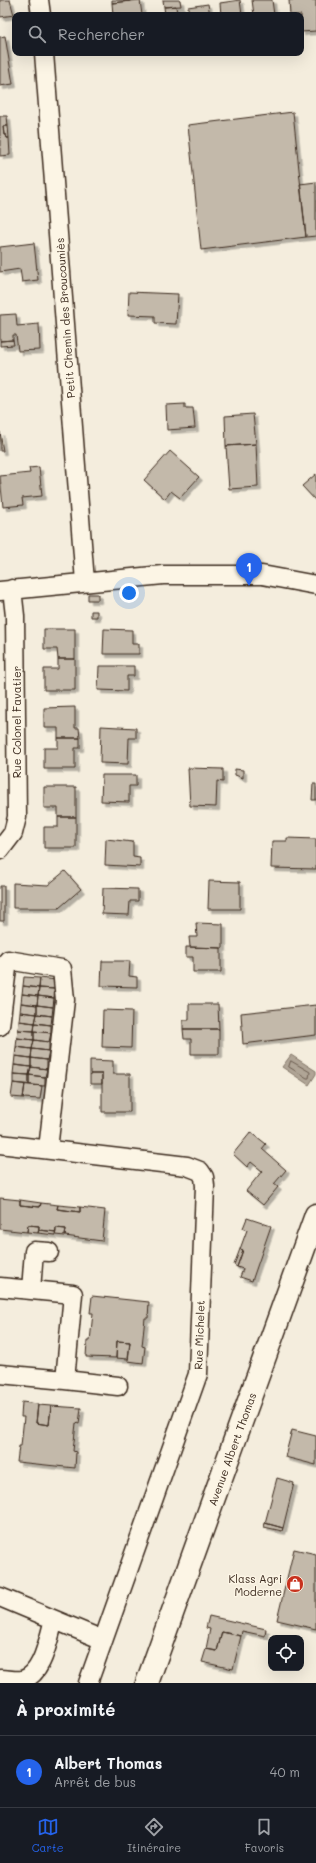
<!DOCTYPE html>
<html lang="fr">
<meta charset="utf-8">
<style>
body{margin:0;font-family:Mali,sans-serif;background:#242831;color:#f1f3f6}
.controls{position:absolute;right:12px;bottom:12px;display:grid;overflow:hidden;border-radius:8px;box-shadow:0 4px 16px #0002}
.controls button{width:36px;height:36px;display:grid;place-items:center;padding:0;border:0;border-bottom:1px solid #363941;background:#171b24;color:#f1f3f6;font:20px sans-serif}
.you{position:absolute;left:129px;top:593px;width:14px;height:14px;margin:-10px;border:3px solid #fff;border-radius:50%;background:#1a73e8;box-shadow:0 0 0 6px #1a73e833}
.badge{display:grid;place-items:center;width:26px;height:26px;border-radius:50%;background:#2563eb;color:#fff;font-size:13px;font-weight:700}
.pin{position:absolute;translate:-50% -33px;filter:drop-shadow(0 1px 2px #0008)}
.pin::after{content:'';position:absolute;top:21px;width:14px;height:12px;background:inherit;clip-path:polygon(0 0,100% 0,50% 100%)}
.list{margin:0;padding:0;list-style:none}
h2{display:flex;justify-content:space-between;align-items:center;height:52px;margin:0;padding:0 16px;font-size:17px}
h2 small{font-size:13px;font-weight:400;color:#9ea1a6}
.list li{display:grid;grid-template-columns:26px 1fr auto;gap:12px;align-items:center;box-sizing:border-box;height:72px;padding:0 16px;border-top:1px solid #363941}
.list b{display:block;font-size:15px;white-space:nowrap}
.list p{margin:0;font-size:13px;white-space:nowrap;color:#9ea1a6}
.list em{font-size:13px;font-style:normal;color:#9ea1a6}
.icon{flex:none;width:22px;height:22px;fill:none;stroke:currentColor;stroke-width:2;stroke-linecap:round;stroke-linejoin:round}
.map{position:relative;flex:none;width:316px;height:1683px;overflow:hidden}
.search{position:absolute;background:#171b24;box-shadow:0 4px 16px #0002;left:12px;right:12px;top:12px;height:44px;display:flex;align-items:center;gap:10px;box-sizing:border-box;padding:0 14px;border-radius:8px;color:#9ea1a6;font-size:15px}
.sheet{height:124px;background:#171b24}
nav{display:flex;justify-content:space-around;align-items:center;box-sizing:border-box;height:56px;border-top:1px solid #363941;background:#171b24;font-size:11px;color:#9ea1a6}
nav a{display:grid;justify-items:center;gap:2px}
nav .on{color:#2563eb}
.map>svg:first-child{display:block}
.water{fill:#b0a596;stroke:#817466}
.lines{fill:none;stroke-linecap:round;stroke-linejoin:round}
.shore{stroke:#6a5b4e;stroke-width:1}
.building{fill:#c3b9aa;stroke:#3b2a1e;filter:url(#shadow)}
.minor-casing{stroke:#3b2a1e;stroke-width:21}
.primary-casing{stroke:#3b2a1e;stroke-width:25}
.minor{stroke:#fcf5e5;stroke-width:18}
.primary{stroke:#fcf5e5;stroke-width:22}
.labels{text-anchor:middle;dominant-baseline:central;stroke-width:3;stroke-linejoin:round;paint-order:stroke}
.street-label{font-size:11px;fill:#3b2a1e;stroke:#fcf5e5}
.poi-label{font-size:11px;fill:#3b2a1e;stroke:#fcf5e5;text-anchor:end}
</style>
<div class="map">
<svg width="316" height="1683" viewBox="0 0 316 1683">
<defs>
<filter id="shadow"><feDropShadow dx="3.5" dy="3.5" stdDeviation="0" flood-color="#0004"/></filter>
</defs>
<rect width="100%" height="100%" fill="#f4eddd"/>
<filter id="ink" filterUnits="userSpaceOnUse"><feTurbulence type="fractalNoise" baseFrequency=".025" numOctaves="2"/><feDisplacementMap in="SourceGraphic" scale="8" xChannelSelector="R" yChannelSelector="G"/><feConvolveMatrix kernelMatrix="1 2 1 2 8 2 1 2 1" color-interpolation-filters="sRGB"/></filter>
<g filter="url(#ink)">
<path class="water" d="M291,1055l25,16v3l-7,11 -27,-18z"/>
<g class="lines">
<path class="shore" d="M291,1061l19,11 -1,6h-2l-18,-11z"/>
</g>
<path class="building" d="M0,0h10l4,15 -14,2z
M112,0h18v1l-18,2z
M140,0l2,15h-29l-1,-12z
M163,0h17l1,6 -17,1z
M240,0l2,15h-21l-1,-12z
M252,0h20l2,15h-20z
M289,0h27v31l-15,1v-17h-11z
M208,4l2,11h-21l-1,-8z
M176,6l1,9h-12l-1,-8z
M5,36l8,48 -13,2v-49z
M293,112l13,125 -105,13 -13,-125z
M0,116h7l1,10h-5l1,9h2l1,3h2l1,17 -10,1z
M3,126h5l1,12h-2l-1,-3h-2z
M316,182v54l-10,1 -6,-53z
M34,243l4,37 -16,2 -2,-13 -20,3v-25z
M129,292l49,2 -2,30 -21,-1v-7l-27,-1z
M16,314l1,12 22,-2 1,26 -22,1 -2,-16h-3v5l-13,1v-26z
M13,340l1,5 -14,1v-5z
M185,404v4h8l2,20 -28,2 -1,-25z
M253,414l3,30 -30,2 -1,-30z
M0,432l3,19h-3z
M256,444l2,43 -29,2 -3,-43z
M170,451l29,26 -19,21 -9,-7 -6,8 -21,-19z
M39,467l3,29 -20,2 1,7 -20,2 -3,-31 30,-3 -1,-5z
M316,474v27l-14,-15z
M88,594h10v6h-10z
M91,611h6v6h-6z
M44,629h31v30h-17l-1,-10h-13z
M104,629l28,1v14h7v10h-36z
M58,659h17v31h-31v-21h14z
M99,666h35v10h-7v15l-29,-1z
M75,707v21h4l1,10h-22v-10h-14v-20z
M101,726l35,2v10h-7l-1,26 -28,-1z
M58,738h22v10h-5v21h-31v-21h14z
M188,768l35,1v13l-6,-1 -1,26 -26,-1z
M235,769l8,1v8l-8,-3z
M102,775h34v11h-7v16l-28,-1z
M313,784h3v16h-4z
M44,787h32v30h-18v-9h-14z
M58,817h18v31h-32v-21h14z
M287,838l29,1v30l-45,-1 1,-27h15z
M106,839l27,3v15l7,1v9l-35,-2z
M65,871l16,18 -22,19h-46v-25l35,2z
M209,881l31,1v27h-32z
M0,886h4v35h-4z
M103,888l35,1v12h-8l-1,14 -27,-1z
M196,923l27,1v24l-33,-1 -1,-10h8z
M186,947l35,1v24h-28v-15h-7z
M102,961h28l-1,15 8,1v10l-36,-1z
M24,977l16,1 -1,10 -16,-2z
M40,978l16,2 -1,9 -16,-1z
M23,986l16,2 -1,8 -16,-2z
M39,988l16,1 -1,9 -16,-2z
M22,994l16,2 -1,9 -16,-2z
M38,996l16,2 -1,9 -16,-2z
M21,1003l16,2v9l-17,-2z
M189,1004h29l1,25h-36v-9h6z
M37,1005l16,2 -1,9 -15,-2z
M316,1005v30l-73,9 -2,-31z
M103,1010l29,1 -1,37 -29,-1z
M20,1012l17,2 -2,9 -16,-2z
M37,1014l15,2 -1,9 -16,-2z
M19,1021l16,2 -1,8 -16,-1z
M35,1023l16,2v8l-17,-2z
M183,1029h36v25h-28v-15h-7z
M18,1030l16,1v9l-17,-2z
M34,1031l17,2 -2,9 -15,-2z
M17,1038l17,2 -2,9 -16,-2z
M34,1040l15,2v9l-17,-2z
M16,1047l16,2 -1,9 -16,-2z
M32,1049l17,2 -2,9 -16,-2z
M15,1056l16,2v9l-17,-2z
M31,1058l16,2v9l-16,-2z
M90,1060l23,1v13h17v38h-28v-38h-12z
M14,1065l17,2 -2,8 -16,-1z
M31,1067l16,2 -2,8 -16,-2z
M13,1074l16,1v10l-16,-2z
M90,1074h12v10h-12z
M29,1075l16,2v9l-16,-1z
M13,1083l12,1 -2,14 -12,-1z
M25,1084l17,2 -2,13 -17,-1z
M251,1132l15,12 -4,5 24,21 -12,14 4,3 -15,18 -17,-14 16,-20 -11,-9 -4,5 -14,-13z
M0,1198l20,2v5l20,2 1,-4 17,2 -1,4 23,3v-5l25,3 -3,31 -37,-5 1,-7 -10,-1v4l-17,-2v-4l-11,-1 -1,7 -27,-3z
M20,1200l21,3 -1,4 -20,-2z
M58,1205l22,2v5l-23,-3z
M247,1218l24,8 -19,55 -12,-4 3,-8 -6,-2 6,-17 -3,-1 7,-19 -4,-2z
M28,1225l11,1 -1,7 -11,-1z
M56,1228l10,1 -1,7 -10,-1z
M39,1230l17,2 -1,3 -17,-2z
M240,1249l3,1 -6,17 -3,-2z
M92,1296l57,6 -1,16h-3l-3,28 3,1 -2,16 -15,-2 2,-19 -13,-1 -1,17 -30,-1 1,-16h3l3,-28h-3z
M117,1341l13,1 -2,17 -12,-1z
M22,1402l16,2 -2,19 13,2 2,-19 30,2 -2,16 -3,-1 -3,28 3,1 -1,16 -58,-6 2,-16h2l3,-29h-3z
M38,1405l13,1 -2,19 -13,-2z
M292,1430l24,6v29l-31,-8z
M277,1478l17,5 -11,45 -18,-5z
M265,1523l18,5 -1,3 -18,-4z
M294,1549l22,5v75l-39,-9z
M209,1616l57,13 -1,7 -23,-5 -1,5 -19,-4 -5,19 -11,-2 4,-20 -4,-1z
M222,1632l19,4 -8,33 -31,-7 4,-13 11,2z"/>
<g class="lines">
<defs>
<path id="minor" d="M39,0l2,15
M44,53l41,529
M0,591l163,-16h99l54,10
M0,850l13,-17 4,-16 -2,-201 -3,-27
M0,1026l8,-66 54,9 3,31 -17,149
M0,1144l187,22 13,5 4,6 1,9 -7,188 -110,309
M0,1287l73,7 -8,86 -65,-6
M31,1290l3,-39 15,1
M65,1380l53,6
M0,1597l103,43
M0,1679c7,0 15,2 22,1 21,-5 26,-41 32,-60"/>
<path id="primary" d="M147,1683l169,-468"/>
</defs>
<use href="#minor" class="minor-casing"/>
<use href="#primary" class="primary-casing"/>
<use href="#minor" class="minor"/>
<use href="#primary" class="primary"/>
</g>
</g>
<defs>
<symbol id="shop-disc" viewBox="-11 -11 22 22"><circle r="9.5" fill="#c8321e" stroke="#fcf5e5"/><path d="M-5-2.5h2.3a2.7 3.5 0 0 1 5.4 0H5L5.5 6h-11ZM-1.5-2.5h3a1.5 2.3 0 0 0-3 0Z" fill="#fff"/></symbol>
</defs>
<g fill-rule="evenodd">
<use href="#shop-disc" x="285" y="1574" width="20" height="20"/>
</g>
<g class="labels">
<g class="street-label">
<text transform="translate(65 318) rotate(-94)">Petit Chemin des Broucouniès</text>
<text transform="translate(16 722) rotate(-90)">Rue Colonel Favatier</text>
<text transform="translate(199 1335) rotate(-88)">Rue Michelet</text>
<text transform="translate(232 1449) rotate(-70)">Avenue Albert Thomas</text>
</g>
<g class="poi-label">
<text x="282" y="1578">Klass Agri<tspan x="282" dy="13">Moderne</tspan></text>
</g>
</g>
</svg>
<div class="controls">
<button><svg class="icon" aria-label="locate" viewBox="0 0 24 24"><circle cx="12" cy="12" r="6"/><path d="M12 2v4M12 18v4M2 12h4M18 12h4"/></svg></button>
</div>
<div class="you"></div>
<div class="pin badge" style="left:249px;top:586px">1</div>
<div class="search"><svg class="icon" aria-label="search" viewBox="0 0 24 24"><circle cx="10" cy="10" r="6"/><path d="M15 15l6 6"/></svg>Rechercher</div>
</div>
<section class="sheet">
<h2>À proximité<small></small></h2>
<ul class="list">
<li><span class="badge">1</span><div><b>Albert Thomas</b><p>Arrêt de bus</p></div><em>40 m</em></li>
</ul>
</section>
<nav>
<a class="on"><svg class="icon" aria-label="map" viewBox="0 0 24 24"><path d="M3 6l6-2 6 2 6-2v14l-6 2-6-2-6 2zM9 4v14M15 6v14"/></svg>Carte</a>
<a><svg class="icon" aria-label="directions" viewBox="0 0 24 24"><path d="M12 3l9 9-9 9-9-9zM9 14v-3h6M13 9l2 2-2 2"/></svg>Itinéraire</a>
<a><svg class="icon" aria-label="saved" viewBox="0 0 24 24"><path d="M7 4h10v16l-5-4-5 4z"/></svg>Favoris</a>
</nav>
